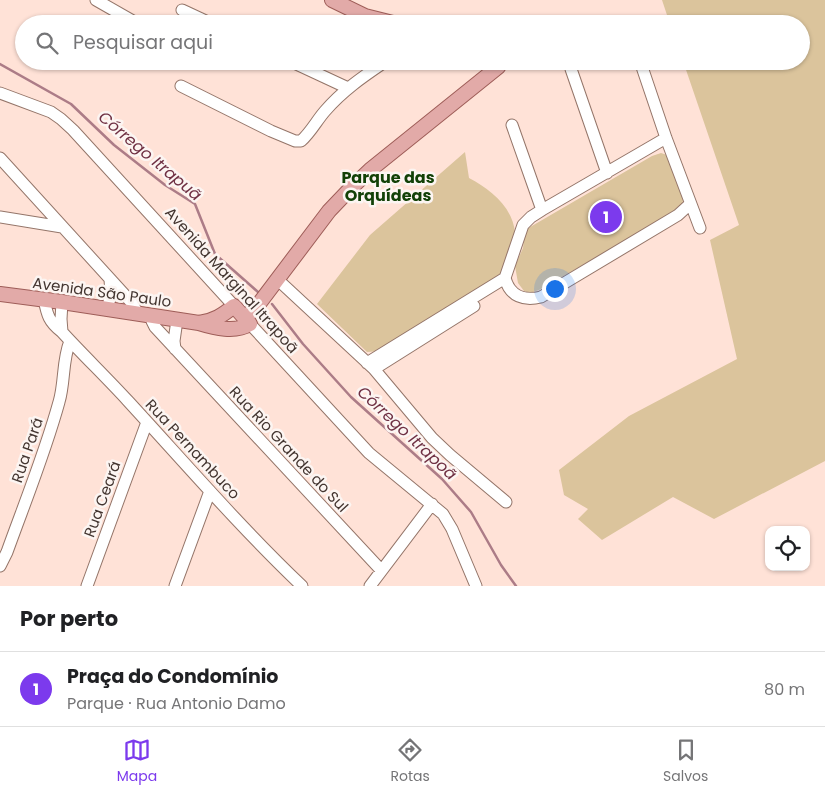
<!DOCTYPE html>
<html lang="pt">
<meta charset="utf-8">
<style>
body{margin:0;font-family:Poppins,sans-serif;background:#f2f2f2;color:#202124}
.controls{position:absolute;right:15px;bottom:15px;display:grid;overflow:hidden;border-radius:10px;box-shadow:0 1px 4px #0004}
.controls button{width:45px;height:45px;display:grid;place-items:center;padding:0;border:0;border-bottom:1px solid #e0e0e0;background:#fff;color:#202124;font:25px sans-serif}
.you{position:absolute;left:554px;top:288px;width:18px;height:18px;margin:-12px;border:4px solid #fff;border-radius:50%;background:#1a73e8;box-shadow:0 0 0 8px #1a73e833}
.badge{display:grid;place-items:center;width:32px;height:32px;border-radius:50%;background:#7c3aed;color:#fff;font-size:16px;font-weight:700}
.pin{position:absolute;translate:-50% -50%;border:2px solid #fff;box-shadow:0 1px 5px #0006}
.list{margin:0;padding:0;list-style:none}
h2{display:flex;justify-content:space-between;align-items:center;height:65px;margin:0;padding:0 20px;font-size:21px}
h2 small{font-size:16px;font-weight:400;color:#757577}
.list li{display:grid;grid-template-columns:32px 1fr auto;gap:15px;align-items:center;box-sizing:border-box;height:75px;padding:0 20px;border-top:1px solid #e0e0e0}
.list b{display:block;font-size:19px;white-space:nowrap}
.list p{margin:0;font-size:16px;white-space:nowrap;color:#757577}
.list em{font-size:16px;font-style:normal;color:#757577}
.icon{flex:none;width:28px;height:28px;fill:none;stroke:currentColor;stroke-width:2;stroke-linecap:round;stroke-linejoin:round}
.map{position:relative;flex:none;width:825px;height:586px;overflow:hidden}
.search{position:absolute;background:#fff;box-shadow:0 1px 4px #0004;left:15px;right:15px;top:15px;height:55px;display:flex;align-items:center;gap:12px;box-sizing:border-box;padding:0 18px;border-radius:28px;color:#757577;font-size:19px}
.sheet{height:140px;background:#fff}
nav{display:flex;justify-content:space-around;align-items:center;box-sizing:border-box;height:70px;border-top:1px solid #e0e0e0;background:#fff;font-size:14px;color:#757577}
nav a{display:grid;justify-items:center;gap:2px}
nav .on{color:#7c3aed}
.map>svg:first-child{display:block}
.green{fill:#dbc49c}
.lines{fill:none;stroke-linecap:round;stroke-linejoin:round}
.stream{stroke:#ac7c87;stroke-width:2.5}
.minor-casing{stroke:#947569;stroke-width:13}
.major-casing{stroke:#9e5d58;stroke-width:16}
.minor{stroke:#fff;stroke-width:11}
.major{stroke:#e2aaa8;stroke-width:14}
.labels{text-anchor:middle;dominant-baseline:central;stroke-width:5;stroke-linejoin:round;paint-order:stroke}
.street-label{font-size:15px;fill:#433530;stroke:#fcf5f2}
.water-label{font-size:16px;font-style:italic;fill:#6f3043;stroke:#fcf5f2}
.neighbourhood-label{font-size:16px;font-weight:bold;fill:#124107;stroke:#fcf5f2}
</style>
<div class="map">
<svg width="825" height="586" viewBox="0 0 825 586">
<rect width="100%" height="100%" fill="#ffe2d7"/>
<path class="green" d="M662,0h163v461l-111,58 -41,-22 -71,43 -24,-21 10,-10 -24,-14 -5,-25 70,-54 108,-57 -27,-119 29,-15 -56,-164h118v-37h-131z
M465,152l4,26c21,11 44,29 46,55l-16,47 -118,71 -14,1 -50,-48 53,-69z
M661,153l6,2 4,5 12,40 -1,6 -28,18 -115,66 -9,3 -6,-2 -6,-8 -3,-17 8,-18 2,-18 127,-74z"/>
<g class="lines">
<path class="stream" d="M0,64l71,40 43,41 51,40 30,19 20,50 43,38
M272,304l31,40 48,53 91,82 29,33 30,53 15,21"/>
<defs>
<path id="minor" d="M96,0l42,24
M182,10l30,14
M290,61l58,27
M640,61l26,77 34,90
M571,69l36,104
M181,86l90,45 24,10h6c10,-9 16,-21 24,-30 18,-21 39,-35 61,-50
M0,93l51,19 10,7 12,11 161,176
M512,125l30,85
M666,138l-124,72 -11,7 -8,8 -18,53c5,19 19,23 36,19l137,-82 12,-11
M0,158l132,145 6,11
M0,217l62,10
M277,279l97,90 58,69 18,17 56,47
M44,299c3,16 5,23 18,33 21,23 44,45 66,69 57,62 113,127 174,185
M107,309l4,-14 -1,-16
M152,316v5l3,6 226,243
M250,324l119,129 74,61 9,15 24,57
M62,332l-1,-13 1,-17
M175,349l-1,-8 3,-21
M367,363l138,-85
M374,369l100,-63
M0,566l7,-14c18,-50 38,-99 52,-150 6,-20 3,-41 11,-61
M87,586l60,-164
M175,586l35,-95
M370,586l62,-82"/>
<path id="major" d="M332,0l33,16 32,8
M0,294l62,8 137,21c16,5 36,10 51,1l-16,-18c-11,9 -20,15 -35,17
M245,318l13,-13 71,-94 21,-22 20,-19 128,-103 4,-6"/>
</defs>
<use href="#minor" class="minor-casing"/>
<use href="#major" class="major-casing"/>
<use href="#minor" class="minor"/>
<use href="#major" class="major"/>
</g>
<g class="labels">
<g class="street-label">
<text transform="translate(232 280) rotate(48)">Avenida Marginal Itrapoã</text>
<text transform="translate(102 292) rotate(8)">Avenida São Paulo</text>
<text transform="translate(193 449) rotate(47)">Rua Pernambuco</text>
<text transform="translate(289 449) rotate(47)">Rua Rio Grande do Sul</text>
<text transform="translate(27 450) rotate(-71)">Rua Pará</text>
<text transform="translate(102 499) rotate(-70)">Rua Ceará</text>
</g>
<g class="water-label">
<text transform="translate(150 156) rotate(40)">Córrego Itrapuã</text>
<text transform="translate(407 433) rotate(43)">Córrego Itrapoã</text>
</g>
<g class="neighbourhood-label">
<text x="388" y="177">Parque das<tspan x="388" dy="18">Orquídeas</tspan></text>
</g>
</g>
</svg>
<div class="controls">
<button><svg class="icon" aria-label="locate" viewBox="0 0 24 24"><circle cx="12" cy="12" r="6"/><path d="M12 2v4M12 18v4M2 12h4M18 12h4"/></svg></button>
</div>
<div class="you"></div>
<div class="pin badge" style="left:606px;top:217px">1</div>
<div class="search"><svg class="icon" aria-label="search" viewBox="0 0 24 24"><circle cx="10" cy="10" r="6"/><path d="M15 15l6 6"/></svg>Pesquisar aqui</div>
</div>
<section class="sheet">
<h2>Por perto<small></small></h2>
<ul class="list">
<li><span class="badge">1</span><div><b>Praça do Condomínio</b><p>Parque · Rua Antonio Damo</p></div><em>80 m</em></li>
</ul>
</section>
<nav>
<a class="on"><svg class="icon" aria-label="map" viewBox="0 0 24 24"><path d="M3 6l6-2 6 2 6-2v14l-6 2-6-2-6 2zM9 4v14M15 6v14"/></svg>Mapa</a>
<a><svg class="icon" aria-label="directions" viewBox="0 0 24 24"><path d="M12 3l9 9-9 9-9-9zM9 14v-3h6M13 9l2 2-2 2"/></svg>Rotas</a>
<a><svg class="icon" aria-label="saved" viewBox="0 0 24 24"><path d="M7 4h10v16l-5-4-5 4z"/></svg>Salvos</a>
</nav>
